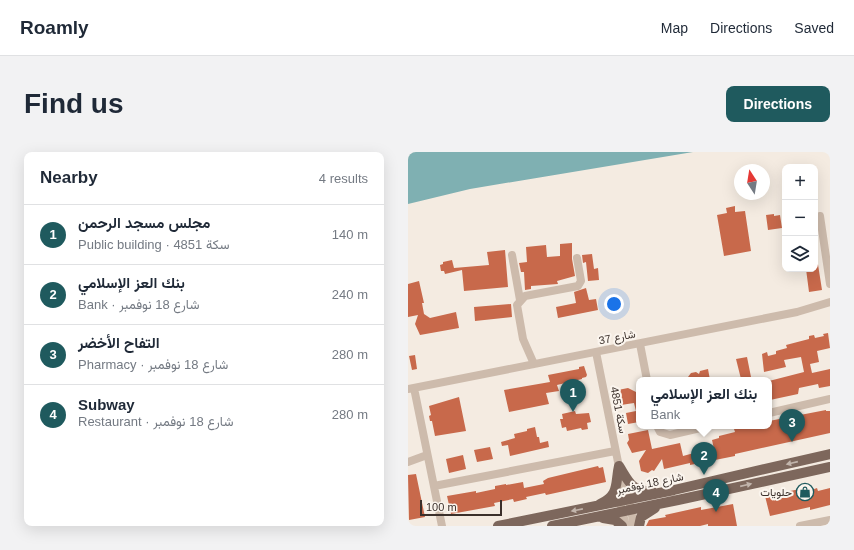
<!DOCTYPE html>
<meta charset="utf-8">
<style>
body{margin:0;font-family:Helvetica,Vazirmatn,sans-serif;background:#f2f2f3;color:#1f2937}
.controls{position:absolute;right:12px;top:12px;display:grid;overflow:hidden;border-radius:8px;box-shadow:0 4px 16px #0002}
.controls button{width:36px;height:36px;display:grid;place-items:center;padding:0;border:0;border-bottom:1px solid #e0e1e3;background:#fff;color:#1f2937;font:20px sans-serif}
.compass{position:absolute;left:326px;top:12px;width:36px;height:36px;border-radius:50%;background:#fff;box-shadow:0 4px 16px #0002;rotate:348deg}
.scale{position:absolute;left:12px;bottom:10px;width:82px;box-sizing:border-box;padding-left:4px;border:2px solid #3b302b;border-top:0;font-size:11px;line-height:14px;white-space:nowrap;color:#3b302b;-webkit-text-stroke:3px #fbf5ee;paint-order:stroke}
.you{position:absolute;left:206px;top:152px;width:14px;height:14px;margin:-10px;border:3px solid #fff;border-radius:50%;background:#1a73e8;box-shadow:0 0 0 6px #1a73e833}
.badge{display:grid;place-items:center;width:26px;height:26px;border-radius:50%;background:#1f5a5e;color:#fff;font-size:13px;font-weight:700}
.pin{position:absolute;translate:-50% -33px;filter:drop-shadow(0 1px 2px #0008)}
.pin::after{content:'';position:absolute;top:21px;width:14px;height:12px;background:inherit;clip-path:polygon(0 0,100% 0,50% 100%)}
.popup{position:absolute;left:228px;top:225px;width:136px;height:52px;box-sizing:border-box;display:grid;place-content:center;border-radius:8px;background:#fff;filter:drop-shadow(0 1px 3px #0005);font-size:13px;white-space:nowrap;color:#747a83}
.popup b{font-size:15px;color:#1f2937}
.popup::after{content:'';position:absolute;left:50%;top:100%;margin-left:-8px;border:8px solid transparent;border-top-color:#fff}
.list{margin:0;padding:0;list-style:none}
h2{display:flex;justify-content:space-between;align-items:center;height:52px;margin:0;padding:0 16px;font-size:17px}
h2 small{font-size:13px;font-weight:400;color:#747a83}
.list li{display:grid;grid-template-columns:26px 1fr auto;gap:12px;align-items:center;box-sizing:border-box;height:60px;padding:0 16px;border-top:1px solid #e0e1e3}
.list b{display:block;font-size:15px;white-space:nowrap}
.list p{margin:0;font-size:13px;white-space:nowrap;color:#747a83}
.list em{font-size:13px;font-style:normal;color:#747a83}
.icon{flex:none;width:22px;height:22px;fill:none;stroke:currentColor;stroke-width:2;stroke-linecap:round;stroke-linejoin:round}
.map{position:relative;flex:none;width:422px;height:374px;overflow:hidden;border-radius:8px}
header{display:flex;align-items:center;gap:24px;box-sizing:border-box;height:56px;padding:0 20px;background:#fff;border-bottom:1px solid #e0e1e3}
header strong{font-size:19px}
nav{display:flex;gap:22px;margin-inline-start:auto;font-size:14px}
.intro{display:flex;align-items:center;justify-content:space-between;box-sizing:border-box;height:96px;padding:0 24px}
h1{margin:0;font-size:28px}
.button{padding:10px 18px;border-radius:8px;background:#1f5a5e;color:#fff;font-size:14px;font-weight:700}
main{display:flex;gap:24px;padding:0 24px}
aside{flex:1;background:#fff;border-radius:8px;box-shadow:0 4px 16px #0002}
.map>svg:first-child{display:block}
.water{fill:#7fb0b2}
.building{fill:#c8694b}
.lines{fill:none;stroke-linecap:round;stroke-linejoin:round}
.minor{stroke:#cdbbac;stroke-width:8}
.major{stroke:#7d675c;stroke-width:10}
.oneway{fill:#c2b5ac}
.labels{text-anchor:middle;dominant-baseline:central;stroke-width:4;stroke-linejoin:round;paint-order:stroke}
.street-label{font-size:11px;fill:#3b302b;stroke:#fbf5ee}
.poi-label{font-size:11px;fill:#3b302b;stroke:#fbf5ee;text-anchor:end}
</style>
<header>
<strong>Roamly</strong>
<nav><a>Map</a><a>Directions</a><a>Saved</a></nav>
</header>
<div class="intro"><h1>Find us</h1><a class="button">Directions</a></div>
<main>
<aside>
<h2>Nearby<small>4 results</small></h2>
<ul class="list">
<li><span class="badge">1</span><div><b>مجلس مسجد الرحمن</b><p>Public building · سكة 4851</p></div><em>140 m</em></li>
<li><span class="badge">2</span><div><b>بنك العز الإسلامي</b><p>Bank · شارع 18 نوفمبر</p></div><em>240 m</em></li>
<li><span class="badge">3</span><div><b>التفاح الأخضر</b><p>Pharmacy · شارع 18 نوفمبر</p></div><em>280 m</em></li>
<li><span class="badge">4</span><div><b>Subway</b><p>Restaurant · شارع 18 نوفمبر</p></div><em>280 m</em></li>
</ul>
</aside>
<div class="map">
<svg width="422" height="374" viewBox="0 0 422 374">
<rect width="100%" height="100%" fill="#f4ebe1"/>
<path class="water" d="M0,0h285l-223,37 -62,15z"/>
<path class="building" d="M327,54v6l10,-1 6,40 -27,5 -7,-41 10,-2 -1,-5z
M366,62v2l6,-1 2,13 -14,2 -2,-15z
M164,91v16l3,17 -18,5 1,3 -27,2v3l-6,1 -1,-18h-3l-2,-9 8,-1 -1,-15 20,-2 1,12 13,-1v-12z
M97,98l3,37 -44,4 -2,-21 -17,4 -1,-3h-3l-1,-6 3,-1v-2l9,-2 2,8 35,-3 -2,-13z
M184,102l2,15 4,-1 1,12 -11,1 -2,-19 -3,1 -1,-8z
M409,106l5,32 -13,2 -3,-23h9v-10z
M11,129l5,22h-2l2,11 6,4 26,-6 3,16 -39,7 -5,-11 3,-9 -10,2v-33z
M178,136l3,12 7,-1 2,11 -40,8 -2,-11 20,-4 -2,-11z
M103,152l1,13 -37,4 -1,-14z
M420,181l2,15 -13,3 2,11 -9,2 2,9 18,-4v17l-11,2 -1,-4 -19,4 -1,6 -28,6 -1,-19 35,-9 -3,-15 -17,3 2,7 -22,5 -2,-18 5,-2 1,4 8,-2v-3l11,-3 -1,-3 23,-6v-3l5,-1 1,3 9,-2 -1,-2z
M7,203l2,14 -5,1 -3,-14z
M339,205l4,20 -10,2 -5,-20z
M176,214l3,9 -1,2 -4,1v1l-25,6 2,6 -13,2 3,11 -40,8 -5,-22 46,-8 -2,-7 31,-6v-2z
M300,217l2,11h-21l-1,-3 3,-4 5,-1 3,2 1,-3z
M220,236l8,4h3v30l-11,2 -2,-11 10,-2 -2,-8 -13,2 -3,-15z
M51,245l7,34 -31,5 -3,-15h-2l-1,-5 2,-1 -2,-9z
M418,258v1h4v22l-95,21v2l-45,9v-2l-26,6 -2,-10 -8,12 -2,-1 -4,3 -7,-2 -2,-10 7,-11 -14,3 -5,-10 2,-3 -1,-6 20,-4 4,19 28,-6 3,13 11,-3 -1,-2 21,-2 -2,-9 7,-2v-2l16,-4 -1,-3 13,-3h22v-5z
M167,259l1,3 13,-1 2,9 -4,1 1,6 -6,1 -1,-2 -14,3 -1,-4 -4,1 -2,-9h3l-1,-5z
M127,275l2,10h2l1,6 8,-2 1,6 -39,9 -2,-11 -6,1 -1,-4 14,-4 -1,-4 13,-3v-2z
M82,295l3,12 -16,3 -3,-12z
M55,303l3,14 -17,4 -3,-14z
M190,314l1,2 4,-1 3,15 -60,13 -1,-2 -19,4 1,2 -13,3 -1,-3 -19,4 1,3 -44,8 -4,-18 29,-5v2l19,-4v-3l11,-2v1l17,-3 1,6 20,-4 -1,-3 5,-3z
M8,322l9,43 -16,3 -1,-45z
M409,336l1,3 12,-3v17l-20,5v-3l-40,9 -5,-20 35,-7 1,5z
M325,352l4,22h-29v-2l-8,2h-54l3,-6 17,-3 -1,-2 36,-8v3z"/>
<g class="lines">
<path class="minor" d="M412,64l10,68
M104,103l8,45
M232,192l7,36
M188,200l24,120 9,28 5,26
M126,212l-11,-25 -6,-34 8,-9 53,-10 3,-5 -4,-23
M6,236l28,138
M0,237l389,-77 33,-10
M361,261l61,-14
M249,274l3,6 10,3 39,-9
M0,310l19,-7
M212,328v22l6,24
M26,334l181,-35
M392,374l30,-6"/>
<path class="major" d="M211,314c9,14 13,27 33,25
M192,352c20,-9 15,-21 19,-38
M195,366l12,2 7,6
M90,374l176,-36 156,-36
M144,374l126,-26 152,-33
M231,374l2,-9 14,-9"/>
</g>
<defs><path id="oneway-solid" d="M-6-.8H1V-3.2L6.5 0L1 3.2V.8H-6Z"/></defs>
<g class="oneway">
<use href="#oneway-solid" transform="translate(384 311) rotate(167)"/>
<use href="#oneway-solid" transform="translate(338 333) rotate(-13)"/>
<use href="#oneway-solid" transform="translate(169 358) rotate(169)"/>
</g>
<defs>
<symbol id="shop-ring" viewBox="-11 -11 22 22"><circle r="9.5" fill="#fbf5ee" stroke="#1f5a5e" stroke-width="1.5"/><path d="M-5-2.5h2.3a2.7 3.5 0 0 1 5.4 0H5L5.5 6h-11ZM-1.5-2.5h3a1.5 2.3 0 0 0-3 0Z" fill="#1f5a5e"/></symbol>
</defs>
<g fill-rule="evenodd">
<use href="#shop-ring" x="387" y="330" width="20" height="20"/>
</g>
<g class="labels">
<g class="street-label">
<text transform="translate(209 185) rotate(-11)">شارع 37</text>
<text transform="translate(211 258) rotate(79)">سكة 4851</text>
<text transform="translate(242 331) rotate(-12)">شارع 18 نوفمبر</text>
</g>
<g class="poi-label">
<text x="384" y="340">حلويات</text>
</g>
</g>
</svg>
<div class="controls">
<button>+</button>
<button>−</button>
<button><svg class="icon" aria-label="layers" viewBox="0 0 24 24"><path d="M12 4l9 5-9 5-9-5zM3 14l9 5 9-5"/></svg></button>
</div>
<svg class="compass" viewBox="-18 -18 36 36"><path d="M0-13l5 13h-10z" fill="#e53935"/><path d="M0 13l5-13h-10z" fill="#747a83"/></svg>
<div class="scale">100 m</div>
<div class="you"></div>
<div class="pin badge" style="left:165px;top:260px">1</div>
<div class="pin badge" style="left:296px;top:323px">2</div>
<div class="popup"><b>بنك العز الإسلامي</b>Bank</div>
<div class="pin badge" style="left:384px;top:290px">3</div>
<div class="pin badge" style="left:308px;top:360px">4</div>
</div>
</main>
